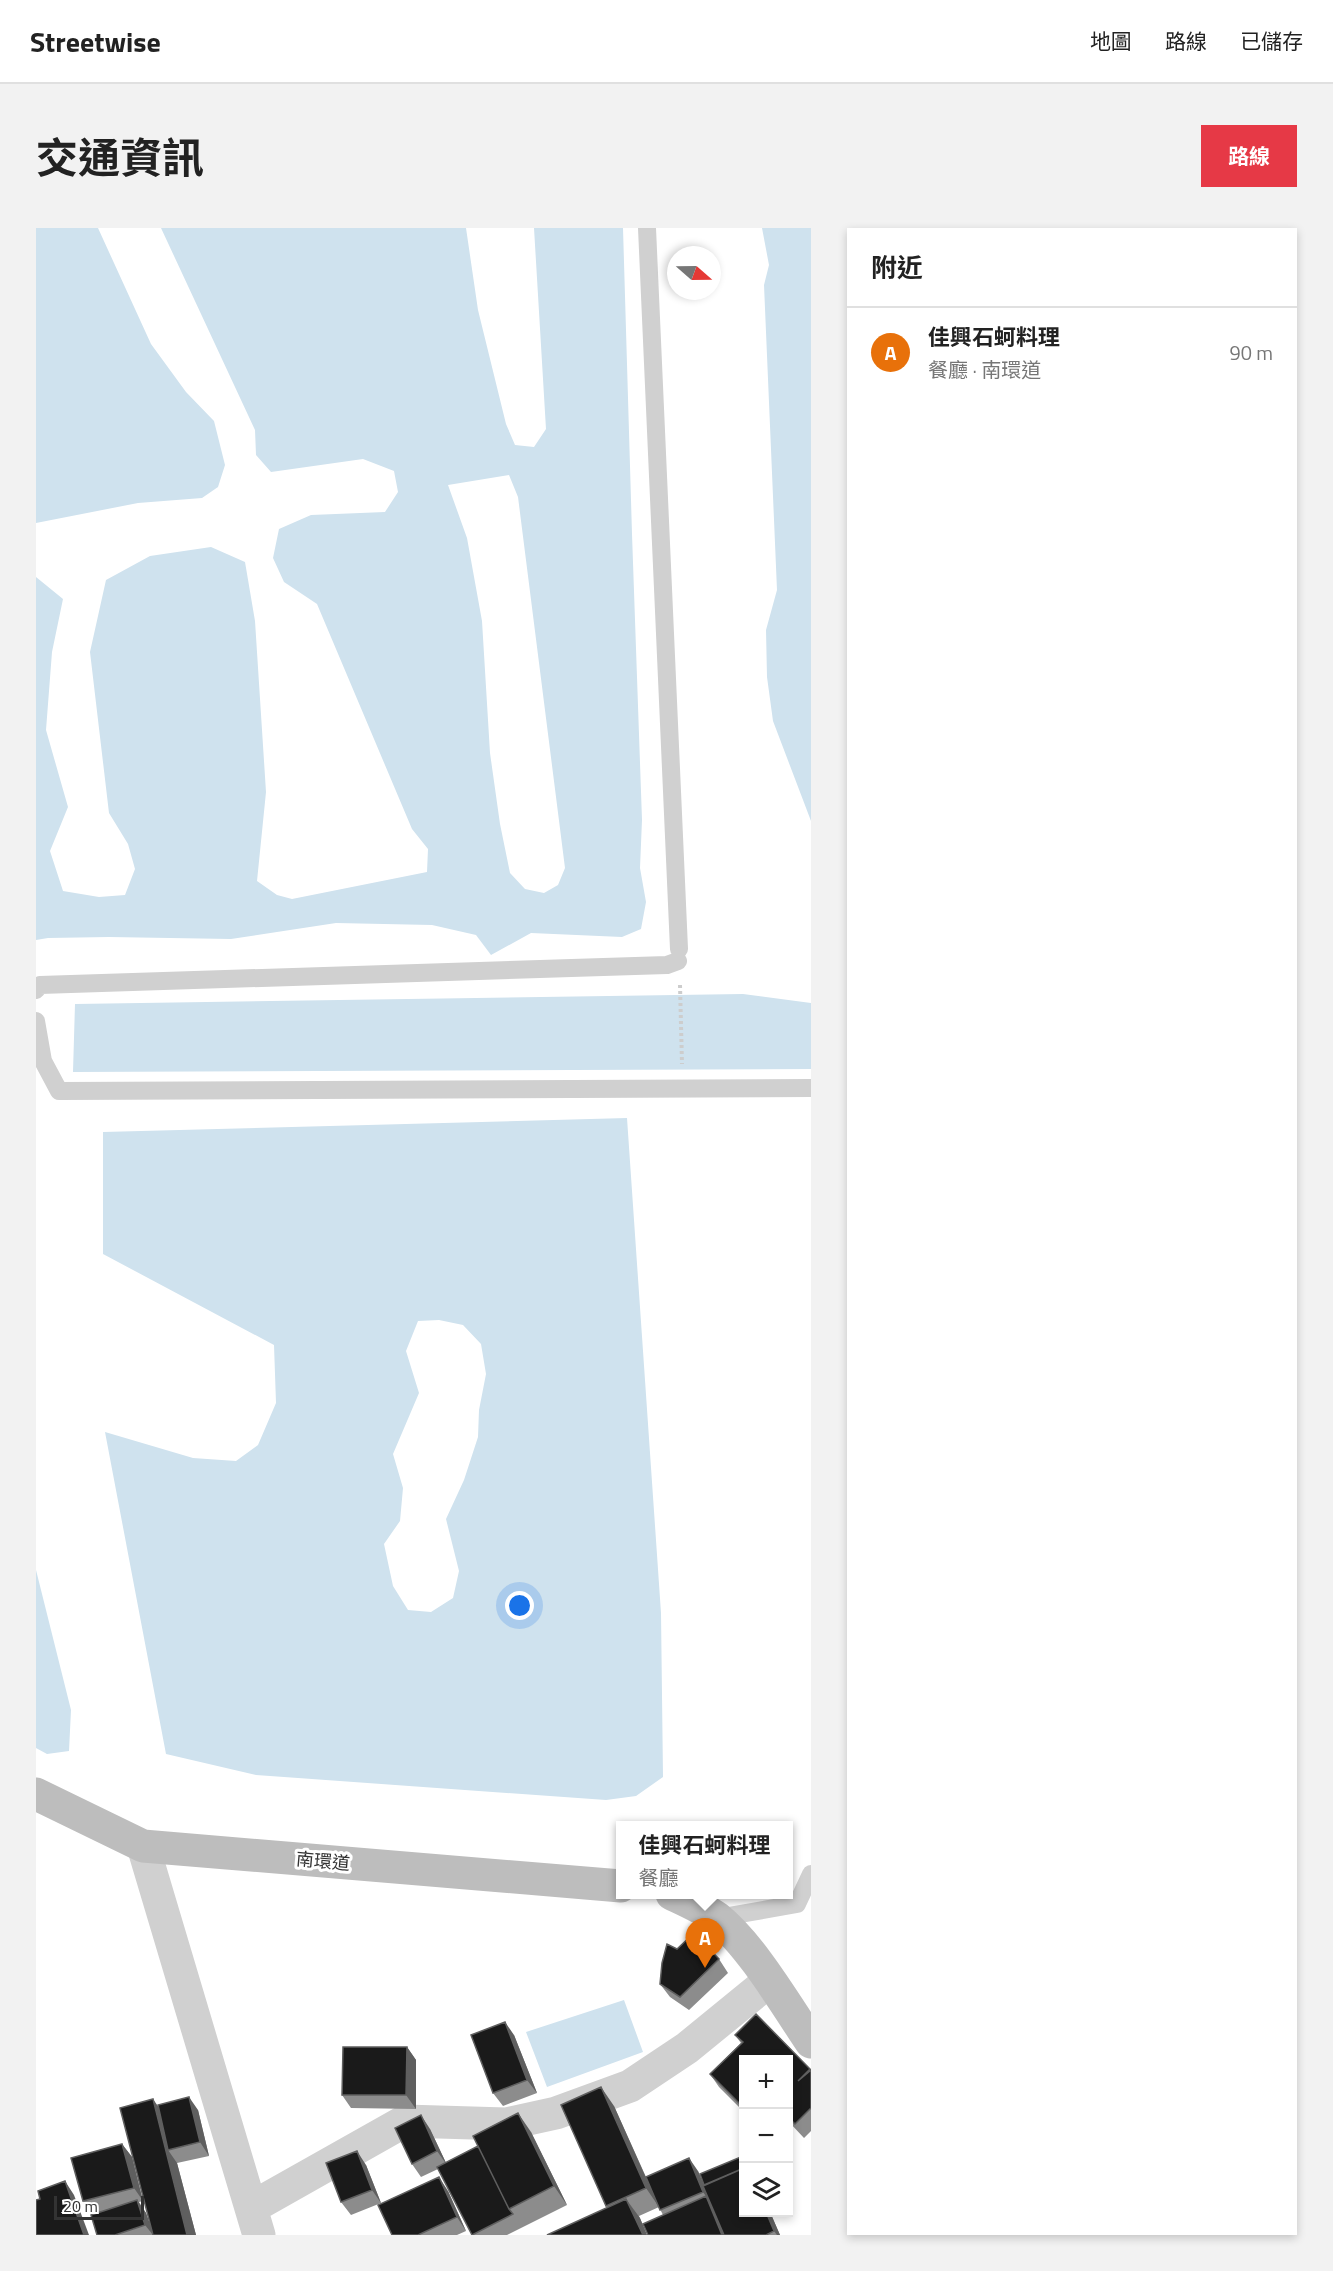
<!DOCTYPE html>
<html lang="zh-TW">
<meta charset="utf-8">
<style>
body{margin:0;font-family:"Titillium Web","Noto Sans TC",sans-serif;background:#f2f2f2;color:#222}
.controls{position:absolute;right:18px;bottom:18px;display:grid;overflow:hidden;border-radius:0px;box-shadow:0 3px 9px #0003}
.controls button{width:54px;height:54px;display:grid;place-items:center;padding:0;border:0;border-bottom:2px solid #e0e0e0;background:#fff;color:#222;font:30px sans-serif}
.compass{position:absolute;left:631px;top:18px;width:54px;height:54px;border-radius:50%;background:#fff;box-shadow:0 3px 9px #0003;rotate:110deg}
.scale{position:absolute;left:18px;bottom:15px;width:90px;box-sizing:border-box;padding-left:6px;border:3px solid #333;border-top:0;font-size:16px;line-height:21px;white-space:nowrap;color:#333;-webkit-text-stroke:4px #fff;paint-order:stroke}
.you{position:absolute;left:484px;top:1378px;width:21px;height:21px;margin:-15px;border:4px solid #fff;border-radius:50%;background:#1a73e8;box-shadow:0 0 0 9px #1a73e833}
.badge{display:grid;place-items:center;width:39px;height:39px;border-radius:50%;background:#e63946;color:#fff;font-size:20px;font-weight:700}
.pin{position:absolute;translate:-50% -50px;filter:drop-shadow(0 2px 3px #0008)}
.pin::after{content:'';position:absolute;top:32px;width:21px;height:18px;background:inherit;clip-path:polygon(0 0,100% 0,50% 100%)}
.popup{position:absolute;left:580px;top:1593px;width:177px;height:78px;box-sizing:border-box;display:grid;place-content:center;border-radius:0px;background:#fff;filter:drop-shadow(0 2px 4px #0005);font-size:20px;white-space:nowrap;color:#767676}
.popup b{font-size:22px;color:#222}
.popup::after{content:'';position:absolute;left:50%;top:100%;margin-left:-12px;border:12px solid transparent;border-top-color:#fff}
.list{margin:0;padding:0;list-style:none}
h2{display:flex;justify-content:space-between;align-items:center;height:78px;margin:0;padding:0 24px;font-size:26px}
h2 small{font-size:20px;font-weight:400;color:#767676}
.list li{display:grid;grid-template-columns:39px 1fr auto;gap:18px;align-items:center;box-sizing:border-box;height:90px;padding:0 24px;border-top:2px solid #e0e0e0}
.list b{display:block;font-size:22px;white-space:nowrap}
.list p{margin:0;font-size:20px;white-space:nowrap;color:#767676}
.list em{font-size:20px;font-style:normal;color:#767676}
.icon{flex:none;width:33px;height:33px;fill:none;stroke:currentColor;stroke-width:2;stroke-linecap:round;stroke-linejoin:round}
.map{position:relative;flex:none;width:775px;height:2007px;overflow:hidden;border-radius:0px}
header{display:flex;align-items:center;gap:36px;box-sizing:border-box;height:84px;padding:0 30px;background:#fff;border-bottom:2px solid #e0e0e0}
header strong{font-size:28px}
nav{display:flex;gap:33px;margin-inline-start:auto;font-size:21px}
.intro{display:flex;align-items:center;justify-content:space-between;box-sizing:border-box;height:144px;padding:0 36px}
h1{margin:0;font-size:42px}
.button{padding:15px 27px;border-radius:0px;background:#e63946;color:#fff;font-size:21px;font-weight:700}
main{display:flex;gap:36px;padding:0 36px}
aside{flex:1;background:#fff;border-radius:0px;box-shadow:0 3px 9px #0003}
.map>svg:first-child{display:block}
.water{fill:#cfe2ee;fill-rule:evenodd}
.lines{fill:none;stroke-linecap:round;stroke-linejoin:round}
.path{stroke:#cdcdcd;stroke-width:4;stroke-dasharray:3 3;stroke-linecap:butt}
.lane{stroke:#d0d0d0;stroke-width:18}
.street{stroke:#d0d0d0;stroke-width:33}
.secondary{stroke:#bdbdbd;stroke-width:33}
.wall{fill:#8c8c8c}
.shaded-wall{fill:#5f5f5f}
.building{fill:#1a1a1a;stroke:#5f5f5f;stroke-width:1.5}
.labels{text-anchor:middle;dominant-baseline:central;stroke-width:6;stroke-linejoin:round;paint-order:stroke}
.street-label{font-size:18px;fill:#333;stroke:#fff}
</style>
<header>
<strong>Streetwise</strong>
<nav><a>地圖</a><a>路線</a><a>已儲存</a></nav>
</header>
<div class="intro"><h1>交通資訊</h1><a class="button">路線</a></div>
<main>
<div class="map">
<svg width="775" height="2007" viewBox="0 0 775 2007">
<rect width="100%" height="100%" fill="#fff"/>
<path class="water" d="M0,0h62l53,116 35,48 28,29 11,44 -7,22 -16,11 -64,5 -102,20z
M125,0h305l12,82 28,114 9,21 19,2 12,-18 -12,-201h89l9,306 10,286 -2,48 6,34 -5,27 -19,8 -91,-4 -40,22 -15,-20 -44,-10 -96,-2 -105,16 -122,-2 -61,1 -12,2v-363l27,22 -11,53 -6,78 22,77 -18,44 13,40 36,6 26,-2 10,-26 -7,-25 -19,-31 -19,-161 16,-72 44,-24 61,-9 34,15 10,59 11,171 -9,89 20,14 15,4 135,-27 1,-23 -16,-20 -95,-225 -33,-22 -11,-24 6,-29 32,-14 74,-3 13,-20 -4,-21 -31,-12 -92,13 -15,-17 -1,-25zM473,247l9,22 47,371 -7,17 -14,8 -19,-4 -15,-16 -10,-49 -10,-71 -8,-132 -15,-83 -19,-53z
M726,0h49v593l-38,-100 -6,-44 -1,-47 11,-40 -13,-305 5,-20z
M707,766l68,9v66l-738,3 2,-68z
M591,890l34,495 2,164 -27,19 -30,4 -350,-25 -90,-21 -61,-322 88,26 43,3 22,-16 18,-42 -2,-58 -171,-91v-122zM403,1092l24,5 18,19 5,30 -7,36 -1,27 -14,43 -18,39 13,52 -6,27 -22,14 -23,-2 -15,-24 -9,-42 16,-23 3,-33 -10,-34 26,-61 -13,-42 12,-30z
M0,1342l35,140 -2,41 -22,3 -11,-6z
M588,1772l19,52 -96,35 -21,-55z"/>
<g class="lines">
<path class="path" d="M644,757l2,79"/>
<path class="lane" d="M611,0l32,721
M0,762l4,-5 627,-20 11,-4
M0,793l7,40 16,30 752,-3
M681,1690l80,-14 14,-30"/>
<path class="street" d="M107,1618l116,389
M215,1980l154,-87 101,3 50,-11 74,-27 57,-38 82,-67"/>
<path class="secondary" d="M0,1566l107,52 478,40
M636,1666c15,7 31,14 45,24 34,27 69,87 94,124"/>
</g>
<path class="wall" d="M641,1721l42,10 9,14 -39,37 -19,-13 -10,-13z
M720,1786l55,56v61l-7,7 -15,-16v-62h-45v52l-25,-25 -9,-13 31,-31 -6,-8z
M478,1807l23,58 -34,13 -10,-13z
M371,1819l9,13v49l-65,-1 -9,-13z
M578,1878l32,71 52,-6 6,14 40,27h26l10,23h-132l15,-20 -4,-8 -20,9 8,19 -40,-27 -1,-2z
M122,1879l40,3 11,46 -32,7 19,72h-99l-5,-20 -9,-14 39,-57 10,13 11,44 -4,1 7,11 3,10z
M394,1901l16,34 85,-31 36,73 -60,30h-35l-34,-66 -17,8 -9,-13z
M330,1937l15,38 -30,12 -10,-13z
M412,1963l18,40 -9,4h-65z"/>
<path class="shaded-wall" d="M469,1794l9,13 23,58 -10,-13z
M371,1819l9,13v49l-10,-14z
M565,1859l13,19 45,101 -13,-19z
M153,1869l9,13 11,46 -9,-14z
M117,1871l13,19 2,32 9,13 19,72h-9z
M482,1885l13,19 36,73 -13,-19z
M385,1887l9,14 17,36 -10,-14z
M86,1916l10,13 11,44 -9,-13z
M321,1923l9,14 15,38 -9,-13z
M653,1930l9,13 14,34 -9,-13z
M403,1949l9,14 18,40 -9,-14z
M29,1953l9,14 15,40h-5z
M670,1968l9,14 11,25h-4z
M590,1971l14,19 7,17h-4z
M101,1972l9,13 8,22h-1l-8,-10z
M730,1984h4l10,23h-3l-3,-4z"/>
<path class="building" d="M658,1705l25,26 -39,38 -20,-13 2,-21 5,-19 10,5z
M720,1786l54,55 -12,12 13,-11v38l-16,16 -6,-6v-26l1,-2 -1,-1v-29h-45v48l-34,-34 33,-32 -8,-7z
M469,1794l22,58 -34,13 -22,-58z
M307,1819h64l-1,48h-64z
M565,1859l45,101 -40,18 -45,-101z
M153,1869l11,45 -32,8 -10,-45z
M117,1871l34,136h-34l-33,-127z
M482,1885l36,73 -45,23 -36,-73z
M385,1887l16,36 -25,13 -17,-36z
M86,1916l12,44 -51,13 -12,-43z
M442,1918l31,63 4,5 -41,21 -35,-68z
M321,1923l15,39 -31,12 -15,-39z
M707,1928l1,12 -40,17 -4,-11z
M653,1930l14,34 -43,18 -14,-33z
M708,1940v44h22l8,19 -8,4h-42l-21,-49z
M403,1949l18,40 -39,18h-26l-14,-30z
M29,1953l19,54h-48v-35l4,-1 -2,-8z
M670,1968l16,39h-74l-5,-11z
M590,1971l17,36h-96z
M101,1972l8,25 -30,10h-18l-6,-20z"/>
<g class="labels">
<g class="street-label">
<text transform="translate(287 1633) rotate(5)">南環道</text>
</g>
</g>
</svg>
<div class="controls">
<button>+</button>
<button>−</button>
<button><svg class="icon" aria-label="layers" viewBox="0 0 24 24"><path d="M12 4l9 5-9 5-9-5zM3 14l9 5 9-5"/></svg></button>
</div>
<svg class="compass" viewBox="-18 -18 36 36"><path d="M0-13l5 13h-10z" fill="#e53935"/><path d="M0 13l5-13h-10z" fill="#767676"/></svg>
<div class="scale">20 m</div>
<div class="you"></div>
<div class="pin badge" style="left:669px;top:1740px;background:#e8710a">A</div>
<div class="popup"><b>佳興石蚵料理</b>餐廳</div>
</div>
<aside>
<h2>附近<small></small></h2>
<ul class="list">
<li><span class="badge" style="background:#e8710a">A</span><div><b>佳興石蚵料理</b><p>餐廳 · 南環道</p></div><em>90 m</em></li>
</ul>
</aside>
</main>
